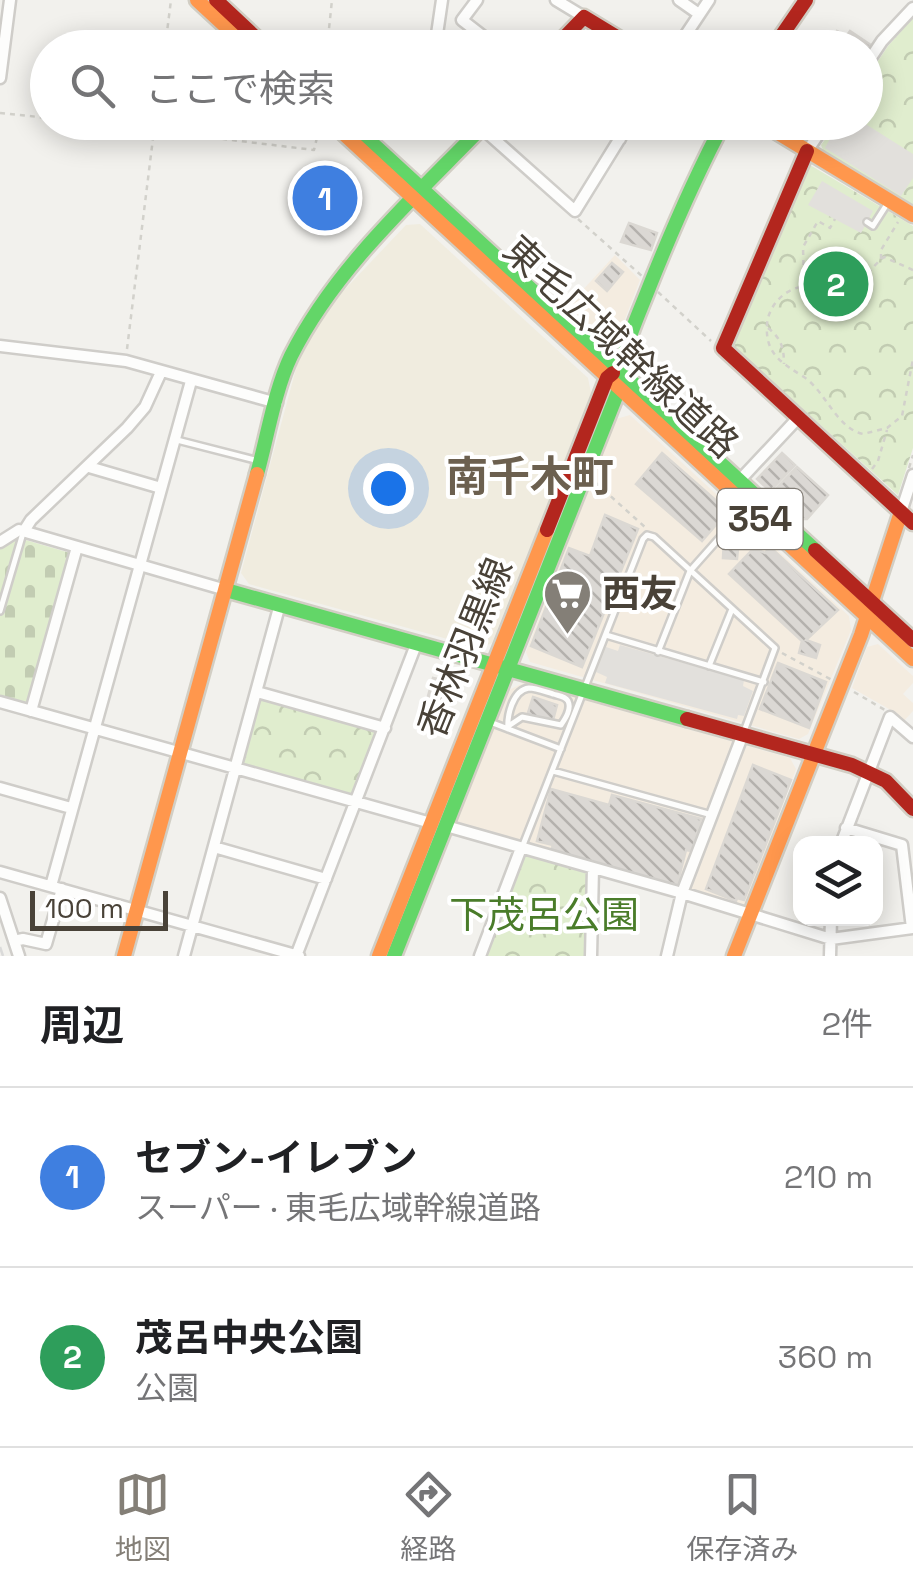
<!DOCTYPE html>
<html lang="ja">
<meta charset="utf-8">
<style>
body{margin:0;font-family:"Space Grotesk","Noto Sans JP",sans-serif;background:#f2f2f2;color:#202124}
.controls{position:absolute;right:30px;bottom:30px;display:grid;overflow:hidden;border-radius:20px;box-shadow:0 5px 25px #0003}
.controls button{width:90px;height:90px;display:grid;place-items:center;padding:0;border:0;border-bottom:2px solid #e0e0e0;background:#fff;color:#202124;font:50px sans-serif}
.scale{position:absolute;left:30px;bottom:25px;width:138px;box-sizing:border-box;padding-left:10px;border:5px solid #494238;border-top:0;font-size:28px;line-height:35px;white-space:nowrap;color:#494238;-webkit-text-stroke:8px #fff;paint-order:stroke}
.you{position:absolute;left:388px;top:488px;width:35px;height:35px;margin:-25px;border:8px solid #fff;border-radius:50%;background:#1a73e8;box-shadow:0 0 0 15px #1a73e833}
.badge{display:grid;place-items:center;width:65px;height:65px;border-radius:50%;background:#847f77;color:#fff;font-size:32px;font-weight:700}
.pin{position:absolute;translate:-50% -50%;border:5px solid #fff;box-shadow:0 2px 10px #0006}
.list{margin:0;padding:0;list-style:none}
h2{display:flex;justify-content:space-between;align-items:center;height:130px;margin:0;padding:0 40px;font-size:42px}
h2 small{font-size:32px;font-weight:400;color:#757577}
.list li{display:grid;grid-template-columns:65px 1fr auto;gap:30px;align-items:center;box-sizing:border-box;height:180px;padding:0 40px;border-top:2px solid #e0e0e0}
.list b{display:block;font-size:38px;white-space:nowrap}
.list p{margin:0;font-size:32px;white-space:nowrap;color:#757577}
.list em{font-size:32px;font-style:normal;color:#757577}
.icon{flex:none;width:55px;height:55px;fill:none;stroke:currentColor;stroke-width:2;stroke-linecap:round;stroke-linejoin:round}
.map{position:relative;flex:none;width:913px;height:956px;overflow:hidden}
.search{position:absolute;background:#fff;box-shadow:0 5px 25px #0003;left:30px;right:30px;top:30px;height:110px;display:flex;align-items:center;gap:25px;box-sizing:border-box;padding:0 35px;border-radius:55px;color:#757577;font-size:38px}
.sheet{height:490px;background:#fff}
nav{display:flex;justify-content:space-around;align-items:center;box-sizing:border-box;height:140px;border-top:2px solid #e0e0e0;background:#fff;font-size:28px;color:#757577}
nav a{display:grid;justify-items:center;gap:5px}
nav .on{color:#847f77}
.map>svg:first-child{display:block}
.commercial{fill:#f4ece0}
.education{fill:#f0ecdf}
.forest{fill:url(#forest-crowns)}
.cemetery{fill:url(#cemetery-stones)}
.parking{fill:#e2e0dc}
.building{fill:url(#building-back-hatch);stroke:#dbd8d3;stroke-width:2.5}
.lines{fill:none;stroke-linecap:round;stroke-linejoin:round}
.lane-casing{stroke:#cfcdc9;stroke-width:10}
.street-casing{stroke:#cfcdc9;stroke-width:15}
.fast-casing{stroke:#d2cec4;stroke-width:19}
.slow-casing{stroke:#d2cec4;stroke-width:19}
.jam-casing{stroke:#d2cec4;stroke-width:19}
.path{stroke:#d2d1cb;stroke-width:2.5;stroke-dasharray:5 5;stroke-linecap:butt}
.lane{stroke:#fdfdfc;stroke-width:5}
.street{stroke:#fdfdfc;stroke-width:10}
.fast{stroke:#63d668;stroke-width:14}
.slow{stroke:#ff974d;stroke-width:14}
.jam{stroke:#b3261e;stroke-width:14}
.rail{stroke:#dadad9;stroke-width:2.5;stroke-dasharray:12 12;stroke-linecap:butt}
.labels{text-anchor:middle;dominant-baseline:central;stroke-width:8;stroke-linejoin:round;paint-order:stroke}
.shield{fill:#fff;stroke:#807b74;stroke-width:2.5}
.shield-label{font-size:35px;font-weight:bold;fill:#494238}
.street-label{font-size:38px;fill:#494238;stroke:#fff}
.poi-label{font-size:38px;font-weight:bold;fill:#494238;stroke:#fff;text-anchor:start}
.park-label{font-size:38px;fill:#4a7c2a;stroke:#fff}
.quarter-label{font-size:42px;font-weight:bold;fill:#6c604f;stroke:#fff}
</style>
<div class="map">
<svg width="913" height="956" viewBox="0 0 913 956">
<defs>
<pattern id="forest-crowns" width="20" height="18" patternUnits="userSpaceOnUse" patternTransform="scale(2.5)"><rect width="20" height="18" fill="#e0edce"/><path d="M2 6a3 3 0 1 1 6 0M12 15a3 3 0 1 1 6 0" fill="none" stroke="#c2ccb2"/></pattern>
<pattern id="cemetery-stones" width="16" height="16" patternUnits="userSpaceOnUse" patternTransform="scale(2.5)"><rect width="16" height="16" fill="#e0edce"/><path d="M2 7V4a2 2 0 0 1 4 0v3zM10 15v-3a2 2 0 0 1 4 0v3z" fill="#c2ccb2"/></pattern>
<pattern id="building-back-hatch" width="6" height="6" patternUnits="userSpaceOnUse" patternTransform="scale(2.5)"><rect width="6" height="6" fill="#dbd8d4"/><path d="M-1 5l2 2M0 0l6 6M5-1l2 2" fill="none" stroke="#b4b1ad"/></pattern>
</defs>
<rect width="100%" height="100%" fill="#f2f1ed"/>
<path class="commercial" d="M615,255l25,25 -22,57 -15,4 -36,-34z
M630,415l219,201 2,14 -43,104 -9,5 -269,-77 -4,-10 90,-233z
M878,644l35,32v7l-10,11 10,9v8l-10,11 -14,-13 -37,-21 15,-41z
M523,683l267,75 6,11 -49,134 -3,2 -285,-78 -2,-5 50,-131z"/>
<path class="education" d="M420,224l168,154 3,15 -99,250 -12,5 -231,-64 -8,-11 56,-208 16,-32 17,-28 76,-80z"/>
<path class="forest" d="M913,18v187l-90,-55 -2,-5 16,-22 29,-1v-43l22,-33z
M810,165l103,61v222l-15,47 -163,-147 -1,-6z
M262,697l114,33 1,4 -23,59 -5,2 -106,-30 15,-67z
M526,854l61,17v85h-103z"/>
<path class="cemetery" d="M12,536l58,17 -42,149 -4,2 -24,-6v-150z"/>
<path class="parking" d="M839,122l25,1 49,31v24l-12,18 -76,-48z
M822,181l51,30 -12,22 -53,-28z
M620,645l124,35 -1,6 10,5 -9,25 -6,-1 -1,4 -132,-36 2,-6 -11,-5 10,-25 12,4z"/>
<path class="building" d="M837,31l9,6 4,-6 21,14 -5,8v-5h-40z
M320,183l15,2 -4,28 -16,-2z
M629,223l28,10 -6,17 -30,-8z
M612,263l11,9 -16,19 -11,-10z
M662,453l66,58 -26,30 -66,-57z
M782,453l13,12 -25,26 -13,-12z
M797,467l31,28 -21,24h-6l-29,-26z
M605,515l33,14 -56,138 -51,-21 38,-98 21,8z
M724,537l15,2 -2,20 -14,-1z
M770,547l68,63 -32,30 14,5 -4,13 -17,-5 3,-12 -73,-67 25,-26 11,5z
M778,663l48,19 -17,46 -49,-19z
M433,678l15,3 -5,19 -15,-4z
M533,697l24,8 -5,19 -25,-8z
M753,765l38,15 -47,120 -7,-2 -1,3 -30,-12z
M551,789l58,16 3,-10 89,24 -9,32 -6,-1 -9,35 -126,-34 2,-6 -16,-4z"/>
<g class="lines">
<defs>
<path id="lane" d="M867,222l6,4 16,-25
M177,440l82,21
M0,611l23,-78
M606,635l158,47
M658,652l32,-81 55,-62
M709,666l23,-57
M490,722l71,27
M508,729c-1,-12 4,-39 21,-41 7,0 17,4 24,6 6,2 12,2 15,7 4,8 -3,18 -7,24l-39,-8 -12,8
M553,771l159,44
M523,845l120,-306 4,-4 7,2 121,111 -32,86"/>
<path id="street" d="M477,0l-15,20 36,28
M556,0l28,17
M679,0l20,14
M435,48l7,-48
M677,48l32,-48
M866,65l16,-24 31,-33
M0,78l10,-78
M475,122l100,89 55,-89
M599,122l21,17
M807,151l20,-29
M0,346l126,15 151,42
M89,467l72,21
M739,481l59,-63
M901,512l12,-37
M24,531l7,-11 96,-92 18,-21 16,-35
M0,542l19,-12 207,60
M257,692l128,36
M0,702l431,121
M31,711l46,-164
M0,788l71,20
M446,826l236,67 149,46 82,-11
M846,828l56,17 10,83
M841,844l49,-127 23,20
M214,847l112,32
M0,872l299,84
M51,886l140,-505
M0,898l19,58
M14,941l9,-2 23,5 16,-55
M184,956l96,-352
M296,956l121,-314
M480,956l41,-108
M591,956l2,-88
M667,956l15,-63 61,-159
M830,956l1,-38"/>
<path id="fast" d="M349,122l466,428
M257,474c10,-36 18,-85 34,-118 45,-90 127,-162 196,-234
M226,590l461,129
M394,956l225,-567c1,-37 18,-70 31,-104 22,-55 46,-110 74,-163"/>
<path id="slow" d="M197,0l52,48
M331,122l582,537
M760,122l153,93
M124,956l133,-482
M379,956l168,-426
M734,956l127,-321 40,-123"/>
<path id="jam" d="M216,0l51,48
M554,48l30,-31 51,31
M773,48l33,-48
M807,151l-84,197 190,175
M547,530l60,-152 6,-5
M815,550l98,90
M687,719l165,46 34,16 27,28"/>
</defs>
<use href="#lane" class="lane-casing"/>
<use href="#street" class="street-casing"/>
<use href="#fast" class="fast-casing"/>
<use href="#slow" class="slow-casing"/>
<use href="#jam" class="jam-casing"/>
<path class="path" d="M165,48l6,-48
M327,48l5,-48
M0,113l48,5
M83,122l231,28 6,-25
M578,219l65,58
M881,259v-9l17,-28
M913,270l-29,-13c-12,9 -21,25 -33,32 -14,8 -30,-5 -44,-3 -21,1 -39,19 -40,39 -2,29 15,38 37,52 23,16 32,51 59,57l24,-6 15,-12 11,-57
M804,285l-1,-38 15,-26 12,7 5,-9
M658,292l53,49
M768,328c13,10 16,20 16,36
M127,349l28,-227
M909,468l4,-13
M872,469l6,-8 9,-31
M596,483l50,45
M782,653l50,27
M854,692l31,18"/>
<use href="#lane" class="lane"/>
<use href="#street" class="street"/>
<use href="#fast" class="fast"/>
<use href="#slow" class="slow"/>
<use href="#jam" class="jam"/>
<path class="rail" d="M0,947l3,9"/>
</g>
<defs>
<symbol id="supermarket-pin" viewBox="-11 -11 22 30"><path d="M0 17L-7.5 6A9.5 9.5 0 1 1 7.5 6Z" fill="#847f77" stroke="#fff"/><path d="M-6-5.5h2.5l.6 2H6L4.5 2H-2.5L-4.4-4H-6ZM-1.5 3.2a1.3 1.3 0 1 0 .1 0ZM3 3.2a1.3 1.3 0 1 0 .1 0Z" fill="#fff"/></symbol>
</defs>
<g fill-rule="evenodd">
<use href="#supermarket-pin" x="540" y="566" width="55" height="75"/>
</g>
<g class="labels">
<rect class="shield" x="717.5" y="489" width="85" height="60" rx="8"/>
<g class="shield-label">
<text x="760" y="519">354</text>
</g>
<g class="street-label">
<text transform="translate(621 347) rotate(43)">東毛広域幹線道路</text>
<text transform="translate(465 648) rotate(-68)">香林羽黒線</text>
</g>
<g class="poi-label">
<text x="602" y="594">西友</text>
</g>
<g class="park-label">
<text x="544" y="915">下茂呂公園</text>
</g>
<g class="quarter-label">
<text x="530" y="476">南千木町</text>
</g>
</g>
</svg>
<div class="controls">
<button><svg class="icon" aria-label="layers" viewBox="0 0 24 24"><path d="M12 4l9 5-9 5-9-5zM3 14l9 5 9-5"/></svg></button>
</div>
<div class="scale">100 m</div>
<div class="you"></div>
<div class="pin badge" style="left:325px;top:198px;background:#3f7fe0">1</div>
<div class="pin badge" style="left:836px;top:284px;background:#2e9e5b">2</div>
<div class="search"><svg class="icon" aria-label="search" viewBox="0 0 24 24"><circle cx="10" cy="10" r="6"/><path d="M15 15l6 6"/></svg>ここで検索</div>
</div>
<section class="sheet">
<h2>周辺<small>2件</small></h2>
<ul class="list">
<li><span class="badge" style="background:#3f7fe0">1</span><div><b>セブン-イレブン</b><p>スーパー · 東毛広域幹線道路</p></div><em>210 m</em></li>
<li><span class="badge" style="background:#2e9e5b">2</span><div><b>茂呂中央公園</b><p>公園</p></div><em>360 m</em></li>
</ul>
</section>
<nav>
<a class="on"><svg class="icon" aria-label="map" viewBox="0 0 24 24"><path d="M3 6l6-2 6 2 6-2v14l-6 2-6-2-6 2zM9 4v14M15 6v14"/></svg>地図</a>
<a><svg class="icon" aria-label="directions" viewBox="0 0 24 24"><path d="M12 3l9 9-9 9-9-9zM9 14v-3h6M13 9l2 2-2 2"/></svg>経路</a>
<a><svg class="icon" aria-label="saved" viewBox="0 0 24 24"><path d="M7 4h10v16l-5-4-5 4z"/></svg>保存済み</a>
</nav>
